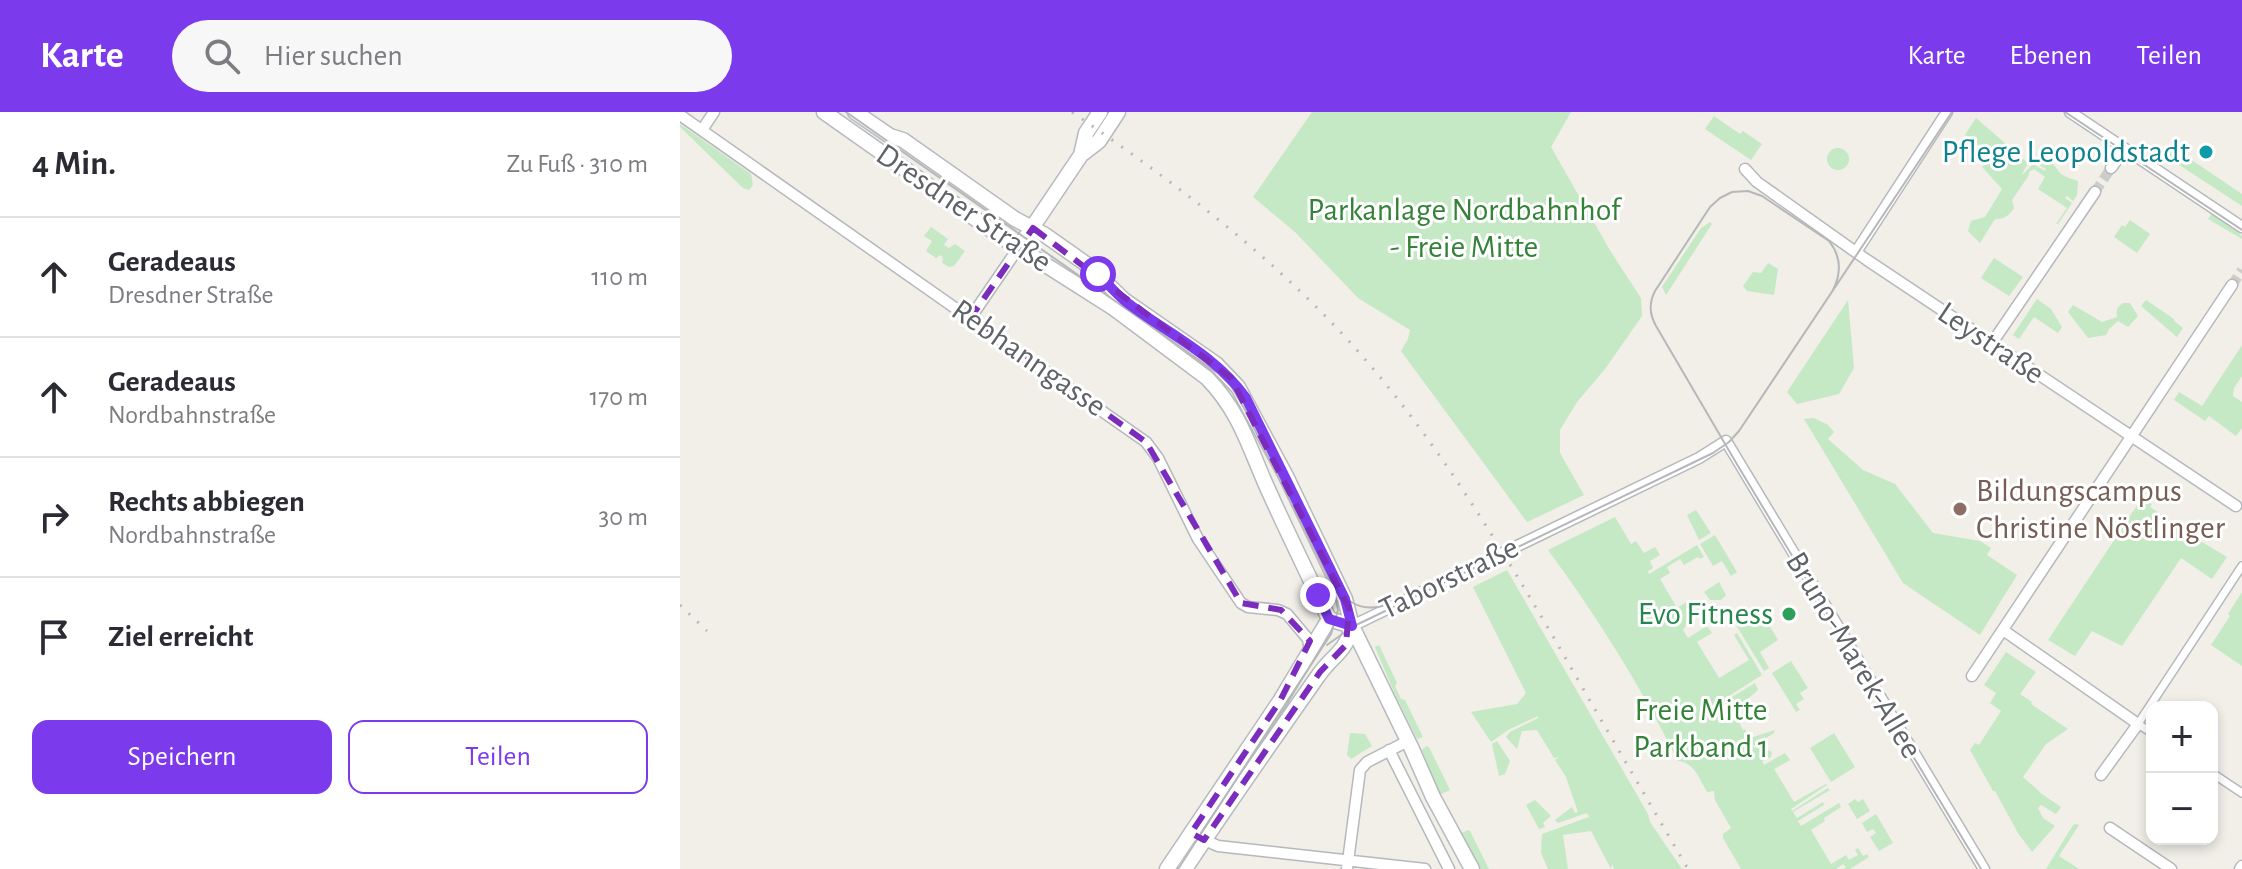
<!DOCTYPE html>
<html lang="de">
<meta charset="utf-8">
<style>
body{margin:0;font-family:"Alegreya Sans",sans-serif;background:#f7f7f7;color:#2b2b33}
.controls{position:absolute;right:24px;bottom:24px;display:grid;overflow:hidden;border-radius:16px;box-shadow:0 4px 12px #0003}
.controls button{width:72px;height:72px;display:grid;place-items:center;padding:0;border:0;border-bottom:2px solid #e1e1e2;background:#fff;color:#2b2b33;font:40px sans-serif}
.stop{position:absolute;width:24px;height:24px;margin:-18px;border:6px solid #7c3aed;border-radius:50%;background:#fff}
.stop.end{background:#7c3aed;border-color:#fff;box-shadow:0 2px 8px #0008}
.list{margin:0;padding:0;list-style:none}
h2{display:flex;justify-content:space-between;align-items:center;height:104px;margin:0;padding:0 32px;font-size:34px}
h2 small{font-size:26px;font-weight:400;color:#7c7c81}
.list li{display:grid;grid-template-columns:52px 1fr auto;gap:24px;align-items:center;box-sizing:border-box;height:120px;padding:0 32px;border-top:2px solid #e1e1e2}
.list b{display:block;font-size:30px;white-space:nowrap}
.list p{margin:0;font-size:26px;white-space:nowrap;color:#7c7c81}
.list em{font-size:26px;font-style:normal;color:#7c7c81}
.actions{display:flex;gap:16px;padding:24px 32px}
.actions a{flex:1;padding:18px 0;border:2px solid #7c3aed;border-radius:16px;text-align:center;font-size:28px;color:#7c3aed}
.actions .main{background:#7c3aed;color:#fff}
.icon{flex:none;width:44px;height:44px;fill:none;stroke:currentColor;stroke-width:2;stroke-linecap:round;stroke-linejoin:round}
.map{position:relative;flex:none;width:1562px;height:757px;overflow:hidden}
header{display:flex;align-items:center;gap:48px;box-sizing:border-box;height:112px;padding:0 40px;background:#7c3aed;color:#fff}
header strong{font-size:38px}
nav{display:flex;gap:44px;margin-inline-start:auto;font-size:28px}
.search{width:560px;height:72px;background:#f7f7f7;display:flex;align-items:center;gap:20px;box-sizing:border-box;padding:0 28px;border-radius:44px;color:#7c7c81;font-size:30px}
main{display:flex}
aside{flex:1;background:#fff}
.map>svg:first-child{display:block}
.green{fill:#c5e8c5}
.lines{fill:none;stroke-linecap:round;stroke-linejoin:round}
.minor-tunnel{stroke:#ccccc8;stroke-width:10;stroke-dasharray:10 5;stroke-linecap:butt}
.pedestrian-casing{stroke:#b5b8bc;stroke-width:10}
.minor-casing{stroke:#b5b8bc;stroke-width:13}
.secondary-casing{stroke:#b6babf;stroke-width:17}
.pedestrian{stroke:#fff;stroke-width:7}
.minor{stroke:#fff;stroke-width:10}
.secondary{stroke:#fff;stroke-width:14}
.tram{stroke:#b6b7b8;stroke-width:2}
.rail{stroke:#b6b7b8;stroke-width:3;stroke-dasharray:2 10;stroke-linecap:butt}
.route{stroke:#7c3aed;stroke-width:10}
.marked{fill:none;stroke:#7b2cbf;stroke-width:6;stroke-dasharray:16 10;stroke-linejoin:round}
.culture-dot{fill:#0f9aa8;stroke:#fff;stroke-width:3}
.education-dot{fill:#8d6e63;stroke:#fff;stroke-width:3}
.leisure-dot{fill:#2e9e5b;stroke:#fff;stroke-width:3}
.labels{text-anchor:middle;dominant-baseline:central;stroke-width:6;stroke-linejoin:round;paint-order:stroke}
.culture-label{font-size:32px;fill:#0d838f;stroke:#fff;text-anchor:end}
.street-label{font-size:32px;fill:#5f6368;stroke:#fff}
.park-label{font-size:32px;fill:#348238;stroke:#fff}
.education-label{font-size:32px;fill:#785e54;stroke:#fff;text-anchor:start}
.leisure-label{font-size:32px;fill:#27864d;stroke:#fff;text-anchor:end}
</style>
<header>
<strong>Karte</strong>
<div class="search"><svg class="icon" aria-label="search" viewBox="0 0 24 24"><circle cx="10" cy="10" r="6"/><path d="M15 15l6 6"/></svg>Hier suchen</div>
<nav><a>Karte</a><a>Ebenen</a><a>Teilen</a></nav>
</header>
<main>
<aside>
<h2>4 Min.<small>Zu Fuß · 310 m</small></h2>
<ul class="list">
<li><svg class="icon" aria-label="ahead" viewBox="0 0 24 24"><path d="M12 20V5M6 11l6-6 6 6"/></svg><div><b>Geradeaus</b><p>Dresdner Straße</p></div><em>110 m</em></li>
<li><svg class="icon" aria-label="ahead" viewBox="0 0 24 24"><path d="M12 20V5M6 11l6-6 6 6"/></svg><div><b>Geradeaus</b><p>Nordbahnstraße</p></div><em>170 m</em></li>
<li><svg class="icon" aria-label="right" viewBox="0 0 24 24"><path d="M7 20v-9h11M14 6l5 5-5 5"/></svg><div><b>Rechts abbiegen</b><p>Nordbahnstraße</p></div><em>30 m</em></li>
<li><svg class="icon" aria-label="arrive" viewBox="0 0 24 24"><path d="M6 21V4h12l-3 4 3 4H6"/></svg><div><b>Ziel erreicht</b></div></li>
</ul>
<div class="actions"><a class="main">Speichern</a><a>Teilen</a></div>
</aside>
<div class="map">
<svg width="1562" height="757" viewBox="0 0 1562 757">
<rect width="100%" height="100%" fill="#f1efe8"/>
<path class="green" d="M632,0h259l-20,35 60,105 30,46 1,18 -37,53 -28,33 -17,28v23l24,42 -57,27 -126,-171 7,-12 2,-9 -52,-32 -63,-66 -42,-35z
M1034,4l26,18 3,-3 19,13 -11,16 -46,-31z
M1296,6l52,45 -7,13 12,-12 12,7 1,-2 -12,-7 10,-4 6,2c13,16 7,14 28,21l-1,14 -4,6 -6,-5 -2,2 7,5 -14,21h-2l11,-16 -29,-19 7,-12 -11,-8 -5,3v3l-17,25 2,8c-5,8 -10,11 -19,11l-15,24 -12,-12 3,-10 14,-4 17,-28 -20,-22 9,-13 -26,-19z
M0,12l71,50 2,11 -4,5 -6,-2 -63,-61z
M1491,34l71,48v12l-78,-51z
M1147 47a11 11 0 1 1 22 0a11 11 0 1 1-22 0Z
M1532,101l17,9 13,14v3l-34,-20z
M1450,108l20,14 -13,19 -23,-16 8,-12 3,2z
M1030,110l2,2 -46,71 -4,-8 39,-59z
M251,115l17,12 -4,6 5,3 6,-4 10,7 -11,15 -5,1 -7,-4 1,-4 -2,-4 -5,3 -10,-7 6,-10 -8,-5z
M1314,146l29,19 -14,19 -28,-18z
M1088,151l10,6 -4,26 -27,-4 -4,-5 10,-14 8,1z
M1357,187l14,10 11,18 -4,6 -24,-16 -15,22 -6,-4z
M1168,188l6,68 -15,26 -42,10 -10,-12z
M1466,188l28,19v2l9,7 -6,9 -36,-31z
M1444,191h6l8,13 -10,11 -10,-6 -9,8 -3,6 -18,3 -20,-26 5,-7 29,17 15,-5c-1,-7 0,-11 7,-14z
M1562,233v31l-8,12 -1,8 9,6v26l-6,8 -27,-20 -4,5 -31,-21 5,-8 23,14z
M1134,306l14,7 6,7 -6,7 35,31 32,14 38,49 47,8 11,7 -4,7 30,20 -37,60 -77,-52 -99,-164z
M1462,386l10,6 -2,3 33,22 4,-5 8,6 -3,6 35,21 -15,22 -31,-21 -59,88 -30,-15 -17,25 -27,-16z
M1016,398l15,23 -12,7 -12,-25z
M935,405l16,27 5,-3 8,12 11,-6 5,8 -10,6 3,7 -5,3 1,3 48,-29 7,12 -4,2 -2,-2 -14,8 -4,-6 -13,8 3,6 -10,6 17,29 11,-7 3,6 9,-5 1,1 -7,5v4l-11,18 5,8 19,-12 5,7 -15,9 22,36 30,-18 -15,-25 3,-2 25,42 -38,24 4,4 2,-2 -1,-2 26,-16 3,7 -24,21 9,19 2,-1 5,9 25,-8 -1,3 -21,13 1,2 5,-2 13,6 -1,5 -9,4 2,4 21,-12 5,7 -16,9 20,33 32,-18 1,1 -36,24 1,2 36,-23 2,2 -37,22 4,6 26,-16 1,3 -26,16 3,5 38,-23 2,4 -17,11 1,3 -14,9 20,34 15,-9 3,5 9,-5 -3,-5 3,-2 5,8 4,-2 2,3 -19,12h-6l2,-2 -3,-3 -7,5h-95l-18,-31v-4l8,-6 -16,-28 -1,-9 -7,1c-8,-14 -13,-30 -29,-31 -37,-74 -81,-145 -130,-211z
M1035,423l22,37 -6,4 -9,-15 -9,5 -13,-22z
M827,458l141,244 2,8 32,47h-68l-2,-5 -1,5 -20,-38 -28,4 5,34h-20l-7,-16 1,-19 47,-17 -2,-4 -29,10 -3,-3 17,-13 3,6 3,-1 -12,-35 -11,-17 4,-3 -5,1 -17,-28 -15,1 -5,18 -11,-12 4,-5 28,-14v-2l-30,14 -17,12 -20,-30 46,-8 9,-11 -53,-106z
M1039,470l7,13 -5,5h-11l-6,-8z
M1562,480v74l-31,-21 19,-29 -2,-2z
M1077,493l21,35 -18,12 9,16 -5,3 -31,-51z
M699,533l18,38 -2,3 6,13 4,1 18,37 -5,2 -2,-2 -22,-45 -19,-45z
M1326,540l30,20 -16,22 12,8 -1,2 37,25 -22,15 -23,33 19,17 19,13 -5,7 -15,-9 -3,3 5,10 12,8 -23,26 -14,-19 -23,-42h-2l-23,-41 5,-7 4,2 22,-34 -11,-8 6,-10 -12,-8z
M1111,549l17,27 -8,5 4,6 -8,5 4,6 -4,2 -24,-39z
M670,621l15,1 7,12 -21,13 -4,-4z
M1154,621l21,34 -24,15 -21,-34z
M817,629l13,20 -5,13 -6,2 -7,-32z
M746,634l3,1 21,43 -11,5 -17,-45z
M1175,687l3,3 5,-3 7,12 -13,8 -9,-15z
M855,688l16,16 -8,7 2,4 -6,2 -13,-24z
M1196,702l17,29 -14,8 -9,-14 6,-4 -3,-4 -6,3 -5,-9z
M1396,712l3,1 -20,31 20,13h-33l27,-44z
M788,718l2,1 19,38h-8l-20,-32 1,-4z"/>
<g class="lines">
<path class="minor-tunnel" d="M1415,80l16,-24
M1552,173l10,-15"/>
<defs>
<path id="pedestrian" d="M1472,621l-14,-9 104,-158
M1532,661l30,20"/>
<path id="minor" d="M1390,0l172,115
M0,3l466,327 12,16 40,81 43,64 7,4 30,3 9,4 21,25 2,12
M22,18l12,-18
M1431,56l14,-19
M1065,57l12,13 110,78 369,246
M1176,140l91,-140
M291,205l48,-70
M1312,231l103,-151
M672,514l347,-168 27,-17 258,428
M1323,518l135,94 -37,51
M1292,564l260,-391
M709,638l60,119
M1430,716l61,41
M520,726l18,8 207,23
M667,757l13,-99 7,-8 41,-21
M1560,757l2,-3"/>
<path id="secondary" d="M144,0l173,122 115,73 95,71c32,33 41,66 59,107 20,45 42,89 63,134l23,7
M175,0l35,24 13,4 112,79 30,16 44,31 35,34 92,64 22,23 48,89 59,123 7,27 59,121 22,50 39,72
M401,43l5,-22 14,-21
M339,135l62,-92 18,-14 19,-29
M487,757l113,-168 49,-82
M505,757c43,-65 88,-129 133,-193 14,-21 28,-23 34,-50"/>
</defs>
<use href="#pedestrian" class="pedestrian-casing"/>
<use href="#minor" class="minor-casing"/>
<use href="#secondary" class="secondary-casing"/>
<use href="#pedestrian" class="pedestrian"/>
<use href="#minor" class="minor"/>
<use href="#secondary" class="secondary"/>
<path class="tram" d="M166,0l373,262 12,12 13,22 89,179 5,23 -7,24 -153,235
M1385,0l177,118
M1153,178c9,-18 8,-34 -4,-49l-67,-45 -14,-5 -16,1 -12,6 -10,9 -55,84c-6,12 -6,22 1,35l82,140 243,403
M655,475c13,17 30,25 51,18
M647,533l25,-18 361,-174 16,-11 10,-11 213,-319"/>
<path class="rail" d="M392,0c100,69 193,138 275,227 83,91 145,194 207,299 44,77 89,154 134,231
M0,493l27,26"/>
</g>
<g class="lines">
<path class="route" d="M418,162c9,9 17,19 27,27 41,32 90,53 121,97l99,201 7,27 -23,-7 -11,-24"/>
</g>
<path class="marked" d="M353,116l198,150 118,230 -3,37 -26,27 -116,168 -13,-7 89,-132 30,-60 -29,-31 -40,-7 -95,-161 -175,-125z"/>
<circle class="culture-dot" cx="1526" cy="40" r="8"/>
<circle class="education-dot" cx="1280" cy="397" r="8"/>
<circle class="leisure-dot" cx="1109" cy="502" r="8"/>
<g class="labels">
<g class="culture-label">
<text x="1510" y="40">Pflege Leopoldstadt</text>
</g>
<g class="street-label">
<text transform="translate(284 96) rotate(34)">Dresdner Straße</text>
<text transform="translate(1311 231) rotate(34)">Leystraße</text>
<text transform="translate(349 246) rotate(35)">Rebhanngasse</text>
<text transform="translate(769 466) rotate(-26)">Taborstraße</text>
<text transform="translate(1174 543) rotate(59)">Bruno-Marek-Allee</text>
</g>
<g class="park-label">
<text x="784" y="98">Parkanlage Nordbahnhof<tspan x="784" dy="37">- Freie Mitte</tspan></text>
<text x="1021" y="598">Freie Mitte<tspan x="1021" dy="37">Parkband 1</tspan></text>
</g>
<g class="education-label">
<text x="1296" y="379">Bildungscampus<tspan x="1296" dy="37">Christine Nöstlinger</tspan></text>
</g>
<g class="leisure-label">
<text x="1093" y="502">Evo Fitness</text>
</g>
</g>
</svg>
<div class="controls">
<button>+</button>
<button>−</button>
</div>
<div class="stop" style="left:418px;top:162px"></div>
<div class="stop end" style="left:638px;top:483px"></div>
</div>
</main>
